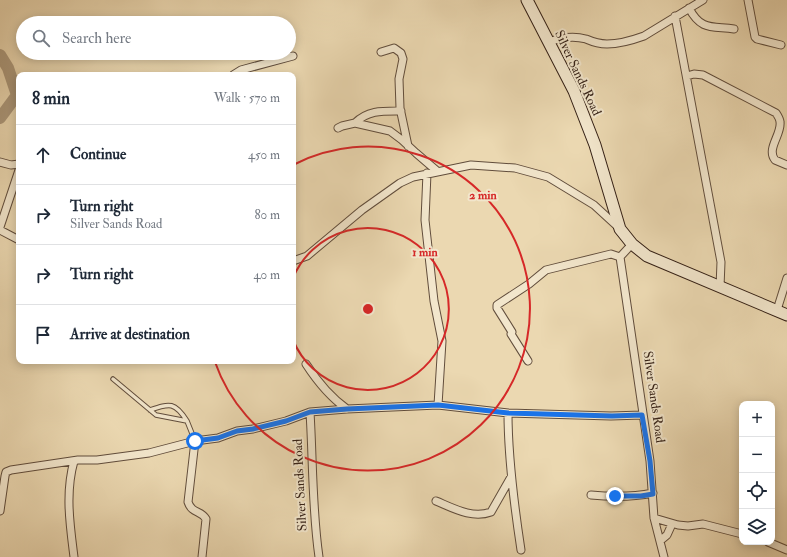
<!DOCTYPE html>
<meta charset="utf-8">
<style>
body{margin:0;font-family:"IM FELL Double Pica",serif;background:#f2f2f3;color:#1f2937}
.controls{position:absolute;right:12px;bottom:12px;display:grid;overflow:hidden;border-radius:8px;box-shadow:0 2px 10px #0003}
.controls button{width:36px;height:36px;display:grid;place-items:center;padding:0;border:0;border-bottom:1px solid #e0e1e3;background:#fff;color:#1f2937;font:20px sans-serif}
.stop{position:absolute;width:12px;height:12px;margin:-9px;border:3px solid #1a73e8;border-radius:50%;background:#fff}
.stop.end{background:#1a73e8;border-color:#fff;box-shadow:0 1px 4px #0008}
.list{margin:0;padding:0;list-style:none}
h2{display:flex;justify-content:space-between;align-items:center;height:52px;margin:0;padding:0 16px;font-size:17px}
h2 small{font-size:13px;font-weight:400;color:#747a83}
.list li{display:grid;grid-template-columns:26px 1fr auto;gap:12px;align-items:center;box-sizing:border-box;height:60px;padding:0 16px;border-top:1px solid #e0e1e3}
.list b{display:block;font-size:15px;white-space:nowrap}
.list p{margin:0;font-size:13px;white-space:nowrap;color:#747a83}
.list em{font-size:13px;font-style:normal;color:#747a83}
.icon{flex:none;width:22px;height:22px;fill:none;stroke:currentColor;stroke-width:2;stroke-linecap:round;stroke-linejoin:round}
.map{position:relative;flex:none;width:787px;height:557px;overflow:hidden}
.search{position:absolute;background:#fff;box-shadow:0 2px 10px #0003;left:16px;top:16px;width:280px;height:44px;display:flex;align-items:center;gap:10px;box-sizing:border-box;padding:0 14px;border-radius:22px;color:#747a83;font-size:15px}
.panel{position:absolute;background:#fff;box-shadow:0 2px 10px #0003;left:16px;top:72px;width:280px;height:292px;border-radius:8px}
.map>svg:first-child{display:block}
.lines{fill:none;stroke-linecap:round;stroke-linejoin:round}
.river{stroke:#ac997c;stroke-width:12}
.lane-casing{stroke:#614d3c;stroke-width:5.5}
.street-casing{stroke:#614d3c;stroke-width:9}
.secondary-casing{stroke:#331f15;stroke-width:13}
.lane{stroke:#f2e6cc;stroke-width:3.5}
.street{stroke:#f2e6cc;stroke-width:7}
.secondary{stroke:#f2e6cc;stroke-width:11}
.route{stroke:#1a73e8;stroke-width:5}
.ring{fill:none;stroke:#d62828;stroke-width:2}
.labels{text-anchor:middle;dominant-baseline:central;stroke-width:4;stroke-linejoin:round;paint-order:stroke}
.street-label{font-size:13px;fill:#331f15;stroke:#f2e6cc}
.centre{fill:#d62828;stroke:#f2e6cc;stroke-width:2}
.ring-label{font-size:12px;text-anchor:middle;font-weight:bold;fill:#d62828;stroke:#f2e6cc;stroke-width:4;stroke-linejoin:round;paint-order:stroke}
</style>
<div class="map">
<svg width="787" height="557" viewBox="0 0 787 557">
<rect width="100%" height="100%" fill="#ebd8b1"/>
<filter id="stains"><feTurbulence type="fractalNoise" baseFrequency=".005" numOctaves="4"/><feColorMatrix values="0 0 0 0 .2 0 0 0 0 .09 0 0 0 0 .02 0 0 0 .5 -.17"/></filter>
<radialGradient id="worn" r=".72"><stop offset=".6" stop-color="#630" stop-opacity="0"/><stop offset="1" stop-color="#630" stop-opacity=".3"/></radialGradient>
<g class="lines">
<path class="river" d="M0,55l8,13 9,27 -17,23"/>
<defs>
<path id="lane" d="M113,379l43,36 31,6 8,20
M150,410c20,-7 25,-8 37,11"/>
<path id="street" d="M748,0l7,37 2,2 24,6
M689,8c12,23 23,18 45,21
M675,16l46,246 -1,25
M548,42c13,-4 24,-7 38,-3 7,3 13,5 21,5 12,0 26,-4 37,-8l59,-36
M381,52l13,-4 7,5 2,6 -4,20 1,29 8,38
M233,75l8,-5 52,-14
M687,76l7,-2 9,1 73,38c2,3 4,6 4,9 2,12 -14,27 -5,38l12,5
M355,123c13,-13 28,-12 46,-12
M338,128l4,-2 13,-3 35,8 12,9 14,13 21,18
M0,162l11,3 8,-1
M427,173l-2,47 9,81 8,40 -4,64
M0,227l19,-57
M0,230l19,10
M620,257l30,204 4,57 10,39
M620,257l12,-13
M293,261l14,-5 55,-46 38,-27 13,-6 58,-12 44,3 33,9 46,28 24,22
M777,310l10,-32
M528,361l-17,-27 1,-2 -15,-24v-3l32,-21 17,-14 65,-16 9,3
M306,364c11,17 24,33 41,45
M310,412c3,49 2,97 9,145
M508,413c0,46 6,91 13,137
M195,441l-7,61c4,12 13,8 18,17l-4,38
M74,461c-9,32 -4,64 0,96
M591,495c21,2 42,2 62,-2
M436,501c17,7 36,18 55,11l20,-35
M0,511l5,-35 1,-4 5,-2 67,-10h19l52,-7 46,-12 23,-3 19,-7 16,-2 33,-8 24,-9 37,-3 91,-4 70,8 103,3 31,-1
M654,518l24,7 10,1 15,-2 39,10
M661,540l6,-5 5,-11
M768,542l19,8"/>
<path id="secondary" d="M527,0l47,91 21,54 25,84 12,15 15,12 140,59"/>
</defs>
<use href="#lane" class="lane-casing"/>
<use href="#street" class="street-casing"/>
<use href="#secondary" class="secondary-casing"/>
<use href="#lane" class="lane"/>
<use href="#street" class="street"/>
<use href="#secondary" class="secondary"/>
</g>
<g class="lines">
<path class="route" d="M195,441l23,-3 19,-7 16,-2 33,-8 24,-9 37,-3 91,-4 70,8 104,3 30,-1 8,46 3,33 -12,2h-26"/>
</g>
<g class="ring">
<path d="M293 278A81 81 0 1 1 293 340"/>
<path d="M293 165A162 162 0 1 1 215 362"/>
</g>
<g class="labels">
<g class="street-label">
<text transform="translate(578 73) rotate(65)">Silver Sands Road</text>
<text transform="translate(654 397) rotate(82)">Silver Sands Road</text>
<text transform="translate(300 485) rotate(-93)">Silver Sands Road</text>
</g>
</g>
<circle cx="368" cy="309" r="6" class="centre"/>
<g class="ring-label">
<text x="483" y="199">2 min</text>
<text x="425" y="256">1 min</text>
</g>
<rect width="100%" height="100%" filter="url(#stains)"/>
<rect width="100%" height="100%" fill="url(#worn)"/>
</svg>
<div class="controls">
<button>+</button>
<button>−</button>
<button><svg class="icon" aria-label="locate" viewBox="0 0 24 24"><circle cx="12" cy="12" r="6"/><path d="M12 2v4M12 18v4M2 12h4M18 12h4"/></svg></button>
<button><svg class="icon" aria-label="layers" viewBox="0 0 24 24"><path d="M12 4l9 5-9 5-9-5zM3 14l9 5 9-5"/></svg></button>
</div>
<div class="stop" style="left:195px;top:441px"></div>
<div class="stop end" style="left:615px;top:496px"></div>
<div class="search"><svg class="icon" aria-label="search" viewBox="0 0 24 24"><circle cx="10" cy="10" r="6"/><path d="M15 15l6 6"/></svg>Search here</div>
<section class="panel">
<h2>8 min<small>Walk · 570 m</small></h2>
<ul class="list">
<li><svg class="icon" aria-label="ahead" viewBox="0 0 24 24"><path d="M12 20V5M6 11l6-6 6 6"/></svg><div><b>Continue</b></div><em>450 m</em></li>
<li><svg class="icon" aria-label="right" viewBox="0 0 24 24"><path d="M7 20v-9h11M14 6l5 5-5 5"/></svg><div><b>Turn right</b><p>Silver Sands Road</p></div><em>80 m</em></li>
<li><svg class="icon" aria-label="right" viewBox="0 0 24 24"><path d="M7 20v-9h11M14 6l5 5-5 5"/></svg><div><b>Turn right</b></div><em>40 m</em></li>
<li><svg class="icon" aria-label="arrive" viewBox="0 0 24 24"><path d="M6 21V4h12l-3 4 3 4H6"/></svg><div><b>Arrive at destination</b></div></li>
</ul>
</section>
</div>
